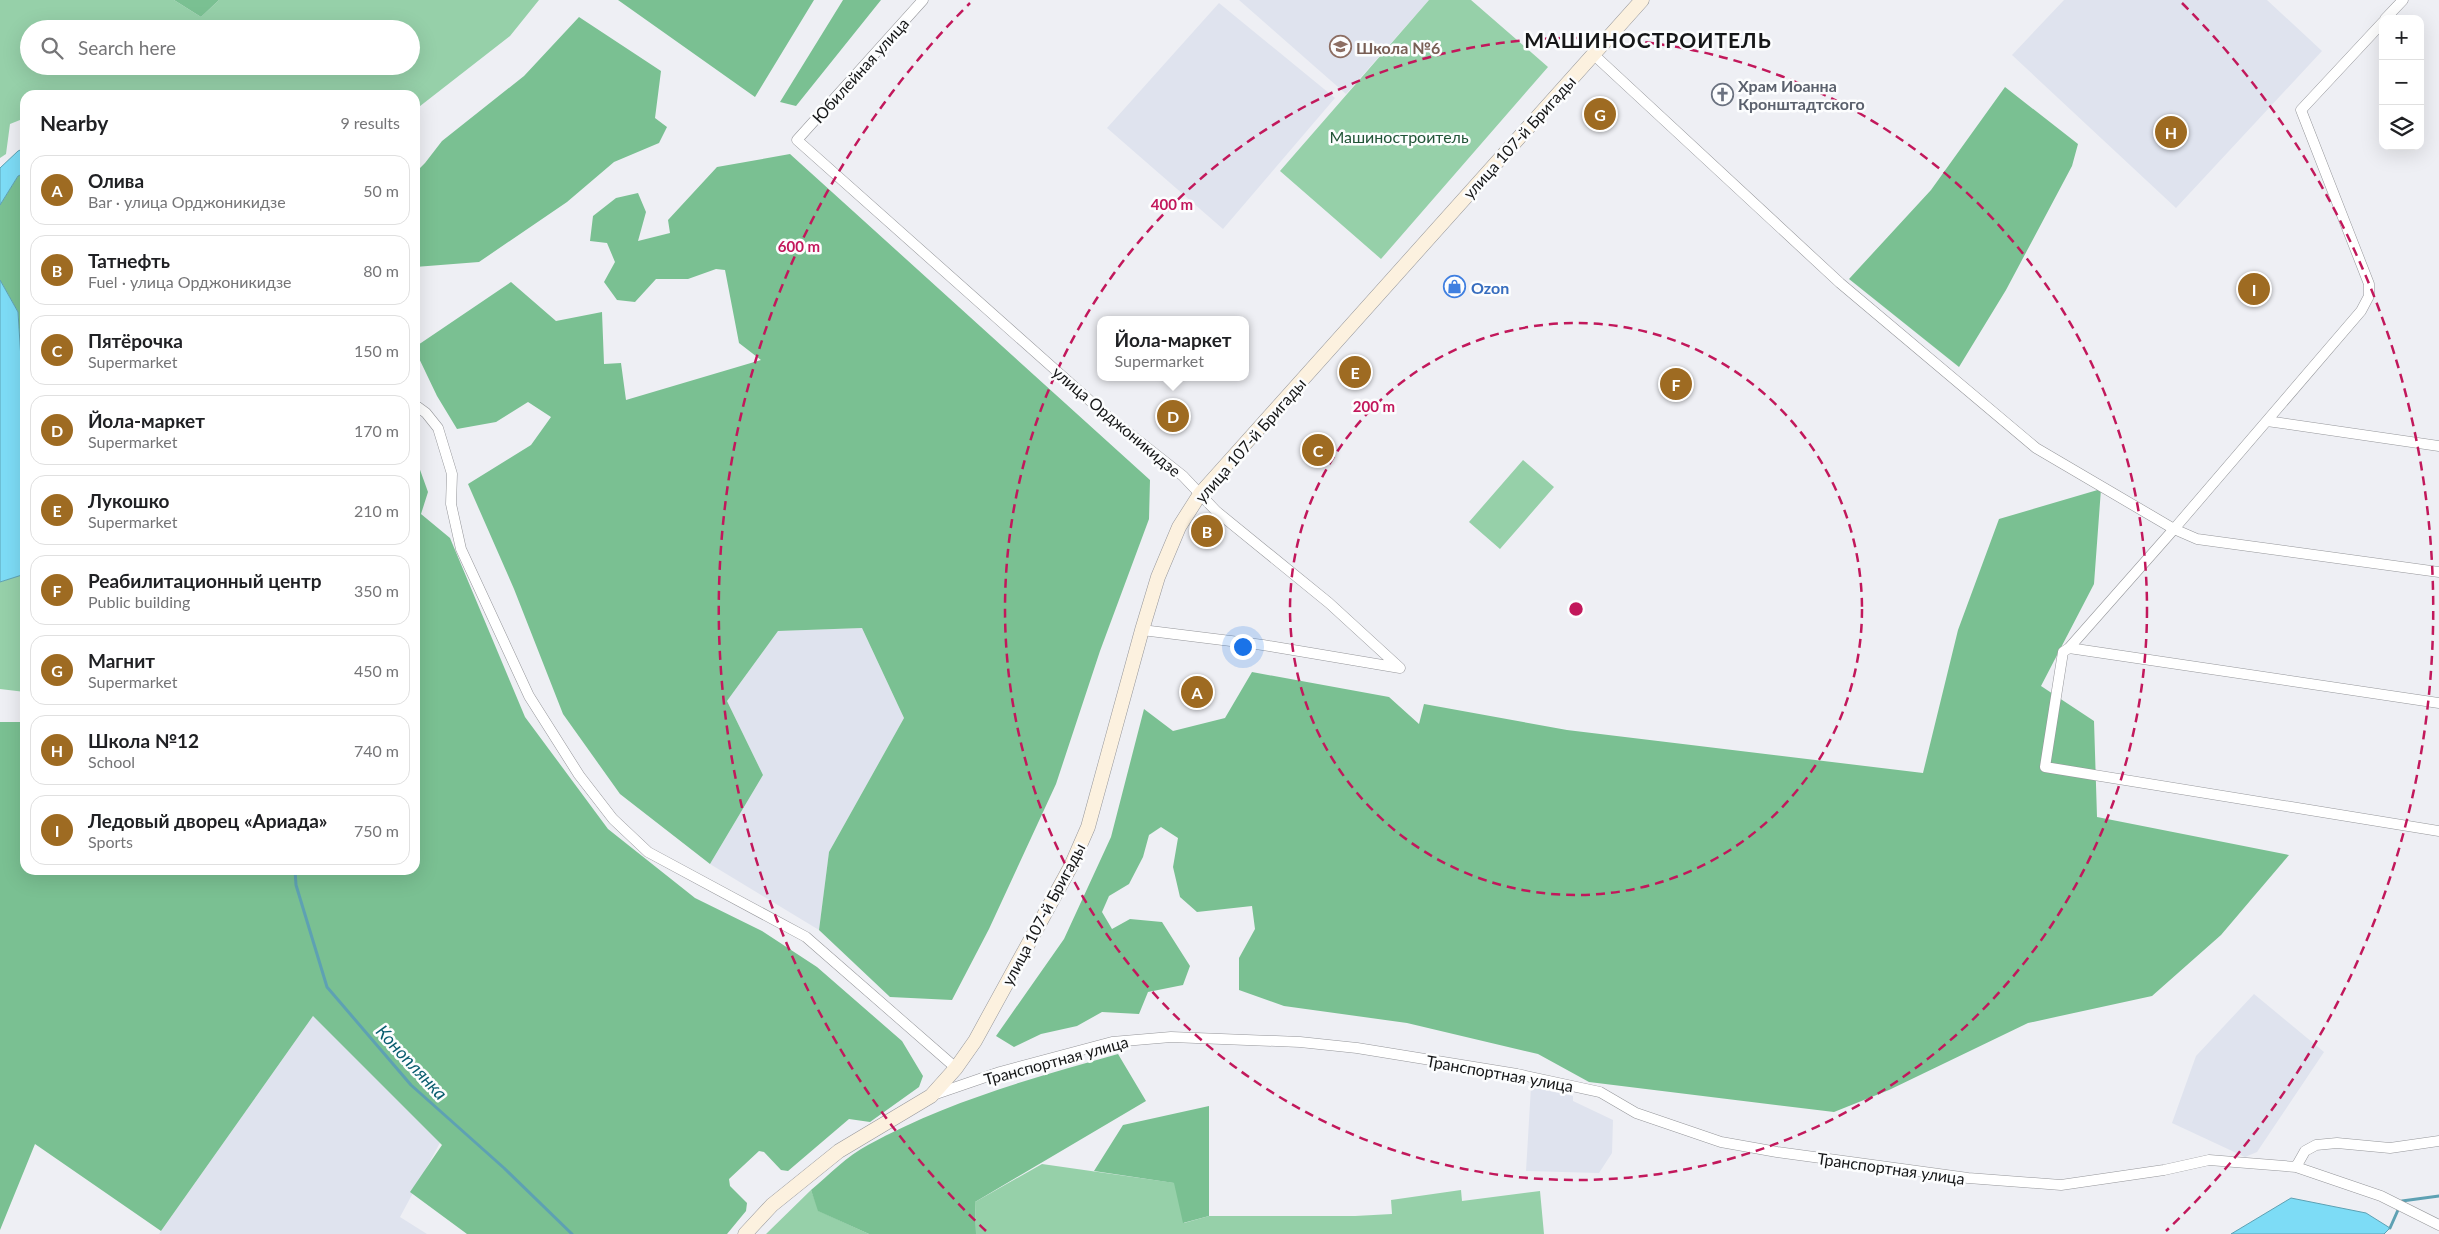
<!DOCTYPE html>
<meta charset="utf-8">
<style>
body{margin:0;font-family:Lato,sans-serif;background:#f2f2f2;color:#202124}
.controls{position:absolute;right:15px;top:15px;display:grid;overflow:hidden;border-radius:10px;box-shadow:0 5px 20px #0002}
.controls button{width:45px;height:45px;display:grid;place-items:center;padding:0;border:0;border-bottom:1px solid #e0e0e0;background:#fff;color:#202124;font:25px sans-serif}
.you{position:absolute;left:1242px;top:646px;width:18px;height:18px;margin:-12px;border:4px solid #fff;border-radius:50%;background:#1a73e8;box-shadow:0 0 0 8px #1a73e833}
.badge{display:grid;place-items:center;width:32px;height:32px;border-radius:50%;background:#9e6b22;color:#fff;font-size:16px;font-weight:700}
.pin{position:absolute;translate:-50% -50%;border:2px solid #fff;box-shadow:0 1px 5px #0006}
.popup{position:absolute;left:1097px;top:316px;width:152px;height:65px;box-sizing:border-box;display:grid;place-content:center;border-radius:10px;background:#fff;filter:drop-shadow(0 1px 4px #0005);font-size:16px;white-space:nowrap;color:#757577}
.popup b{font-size:19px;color:#202124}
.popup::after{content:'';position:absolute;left:50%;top:100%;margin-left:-10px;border:10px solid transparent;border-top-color:#fff}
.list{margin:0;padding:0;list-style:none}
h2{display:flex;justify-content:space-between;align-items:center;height:65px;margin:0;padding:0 20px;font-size:21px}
h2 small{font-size:16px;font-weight:400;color:#757577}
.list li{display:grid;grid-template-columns:32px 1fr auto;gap:15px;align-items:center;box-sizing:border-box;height:70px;margin:0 10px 10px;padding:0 10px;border:1px solid #e0e0e0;border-radius:15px}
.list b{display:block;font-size:19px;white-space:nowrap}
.list p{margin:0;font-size:16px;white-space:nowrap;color:#757577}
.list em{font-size:16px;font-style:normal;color:#757577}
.icon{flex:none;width:28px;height:28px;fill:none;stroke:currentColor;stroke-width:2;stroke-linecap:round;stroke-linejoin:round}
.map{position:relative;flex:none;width:2439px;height:1234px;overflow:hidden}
.search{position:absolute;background:#fff;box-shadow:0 5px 20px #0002;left:20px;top:20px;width:400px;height:55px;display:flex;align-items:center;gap:12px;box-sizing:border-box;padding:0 18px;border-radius:28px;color:#757577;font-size:19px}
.panel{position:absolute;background:#fff;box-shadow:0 5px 20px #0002;left:20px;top:90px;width:400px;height:785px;border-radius:15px}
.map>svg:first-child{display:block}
.built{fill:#dfe3ee}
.green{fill:#96d0a9;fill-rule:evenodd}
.forest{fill:#7ac092}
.water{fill:#7ddcf6;stroke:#5ea1b3}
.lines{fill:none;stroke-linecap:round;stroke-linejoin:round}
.stream{stroke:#5ea1b3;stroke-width:3}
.minor-casing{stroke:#95969a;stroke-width:11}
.secondary-casing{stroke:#95969a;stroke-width:15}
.minor{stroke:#fff;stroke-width:10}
.secondary{stroke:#fcf1df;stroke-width:14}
.ring{fill:none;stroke:#c2185b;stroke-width:2.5;stroke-dasharray:9 6}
.labels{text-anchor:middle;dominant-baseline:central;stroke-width:5;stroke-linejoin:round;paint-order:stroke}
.education-label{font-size:16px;font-weight:bold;fill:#785e54;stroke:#fcfdfe;text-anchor:start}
.street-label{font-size:16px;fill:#161718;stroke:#fcfdfe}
.worship-label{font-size:16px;font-weight:bold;fill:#5b616d;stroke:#fcfdfe;text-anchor:start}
.park-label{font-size:16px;fill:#205436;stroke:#fcfdfe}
.shop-label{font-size:16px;font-weight:bold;fill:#366cbe;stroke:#fcfdfe;text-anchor:start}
.water-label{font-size:18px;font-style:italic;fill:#085c6e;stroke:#fcfdfe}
.district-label{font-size:21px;font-weight:bold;letter-spacing:1px;fill:#161718;stroke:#fcfdfe}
.centre{fill:#c2185b;stroke:#fcfdfe;stroke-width:2.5}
.ring-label{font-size:15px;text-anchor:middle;font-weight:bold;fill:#c2185b;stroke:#fcfdfe;stroke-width:5;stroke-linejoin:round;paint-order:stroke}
</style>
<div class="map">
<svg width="2439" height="1234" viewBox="0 0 2439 1234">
<rect width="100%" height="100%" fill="#eeeff4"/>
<path class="built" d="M1239,0h190l-83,94z
M2064,0h203l55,51 -146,157 -164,-153z
M1219,3l116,95 -112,131 -116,-101z
M862,628l42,90 -75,134 -10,78 -109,-66 53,-89 -36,-74 51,-70z
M2254,994l70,58 -67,100 -12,5 -73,-34 24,-67z
M313,1016l129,123 -42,78 27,17h-268z
M1531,1087l42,9v5l40,19 -1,33 -13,20 -73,-2z"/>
<path class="green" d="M0,0h174l27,17 18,-17h320l-29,36 -95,74v-15h-390v23l-15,6 -4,30 -6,4zM29,29h382v37h-382z
M1429,0h42l77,67 -167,192 -101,-88z
M1523,460l31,27 -54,62 -31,-27z
M21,575h4v117l-25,-3v-107z
M1042,1164l133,19 9,40 25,-7h146l37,-2 -1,-14 70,-10 1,11 78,-10 4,43h-568l-1,-32z
M811,1190l8,21 50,23h-103z"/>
<path class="forest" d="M174,0h45l-18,17z
M618,0h196l-59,97z
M843,0h38l-85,106 -16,-4z
M579,17l82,54 -6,47 12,9 -8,16 -45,19 -47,40 -88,60 -64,5v-94l10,-10 17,-22 82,-65z
M2005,87l73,57 -6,22 -66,124 -47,77 -110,-88 82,-89z
M790,154l360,326 -1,39 -49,132 -44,133 -67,145 -37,71 -62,-3 -71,-67 10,-78 75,-134 -42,-90 -84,3 -51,70 36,74 -53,89 -90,-70 -57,-80 -49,-125 -46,-105 63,-39 20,-28 -23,-15 -32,20 -39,7 -20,-33 -22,-46v-3l96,-65 45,39 46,-9 2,52 17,-1 5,37 135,-40 -22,-17 -14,-73 -9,-1 -28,10h-32l-21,23 -18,-2 -13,-18 11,-20 -8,-19 -17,-2 3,-25 23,-18 22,-5 8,19 -8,29 32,-8 -2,-13 49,-53z
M25,173v207l-3,-5 -4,-63 -18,-32v-75l18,-29z
M415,465l4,2 9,25 -7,22 29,24 75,179 83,112 87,69 67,33 55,36 85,74 21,35 -4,11 -49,35 -21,-3 -61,52 -7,-1 -17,-18 -5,-1 -30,28 1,7 17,17 -1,8 -19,23h-260l-57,-42 32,-47 -129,-129 -152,215 -126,-87 -35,86v-508h25v148h390z
M2101,489l-7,95 -53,102 53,35 3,96 192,38 -68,80 -69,61 -124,27 -139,67 -55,22 -245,-30 -51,-28 -131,-31 -123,-17 -45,-16v-32l16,-29 -3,-23 -55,6 -17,-15 -7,-30 5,-29 -17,-11 -12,8 -6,22 -14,27 -20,12 -7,16 10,17 18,-10 32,3 28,44 -7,19 -35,7 -9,22 -37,-2 -25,14 -36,8 -27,13 -18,-11 68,-97 47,-102 33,-128 29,22 52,-13 27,-46 137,25 30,27 5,-20 143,26 356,43 35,-143 41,-111z
M1118,1054l28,47 -171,101 1,32h-107l-51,-23 -7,-21c18,-15 36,-34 57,-45 78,-43 164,-67 250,-91z
M1209,1106v110l-26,7 -9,-40 -80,-12 29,-46z"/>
<path class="water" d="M25,148v25l-7,3 -18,29v-37l18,-17z
M0,280l18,32 4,63 3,5v194l-25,8z
M2291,1198l75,15 24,15 -6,6h-153z"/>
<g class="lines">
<path class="stream" d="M295,870l1,15 31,102 84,98 93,83 68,66
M2390,1228l12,-27 37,-5"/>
<defs>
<path id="minor" d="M923,0l-126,140 309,275 77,61 33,35 113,92 71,65
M2385,19l18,-19
M1593,54l247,229 196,165 138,81 187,-218 8,-15v-12l-68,-174 82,-88
M415,405l11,8 12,15 14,46 -1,30 10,45 68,147 50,79 34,44 35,33 158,85 150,131
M2267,421l172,25
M2439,572l-242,-33 -23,-10 -105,119 -6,4 -18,115 394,64
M1142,630l121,15 137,23
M2069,648l370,55
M933,1095l67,-23 112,-30 59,-5 129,5 57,6 160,26 83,18 36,21 85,29 56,10 191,26 93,7 103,-15 45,-10 87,7 85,29 58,29
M2296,1167l9,-16 11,-6 21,-2 53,5 49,-7"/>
<path id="secondary" d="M745,1234l27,-29 67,-54 92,-55 25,-28 19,-27 96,-175 17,-39 54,-197 16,-53 21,-50 21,-33 442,-494"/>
</defs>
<use href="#minor" class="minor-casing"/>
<use href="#secondary" class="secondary-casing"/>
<use href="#minor" class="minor"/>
<use href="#secondary" class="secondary"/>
</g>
<g class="ring">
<circle cx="1576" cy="609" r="286"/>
<circle cx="1576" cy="609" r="571"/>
<path d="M986 1231A857 857 0 0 1 970 3M2182 3A857 857 0 0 1 2166 1231"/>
</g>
<defs>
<symbol id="school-ring" viewBox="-11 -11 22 22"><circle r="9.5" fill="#fcfdfe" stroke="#8d6e63" stroke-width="1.5"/><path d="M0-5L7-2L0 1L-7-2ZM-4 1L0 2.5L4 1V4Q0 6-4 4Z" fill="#8d6e63"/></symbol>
<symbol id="church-ring" viewBox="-11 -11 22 22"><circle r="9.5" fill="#fcfdfe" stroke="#6b7280" stroke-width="1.5"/><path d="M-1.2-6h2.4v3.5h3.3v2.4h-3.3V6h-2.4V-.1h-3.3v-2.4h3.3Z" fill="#6b7280"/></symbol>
<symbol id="shop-ring" viewBox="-11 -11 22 22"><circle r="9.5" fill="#fcfdfe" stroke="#3f7fe0" stroke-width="1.5"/><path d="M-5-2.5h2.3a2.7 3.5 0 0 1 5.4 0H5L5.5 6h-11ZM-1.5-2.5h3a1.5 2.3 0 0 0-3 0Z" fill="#3f7fe0"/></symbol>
</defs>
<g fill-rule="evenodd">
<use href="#school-ring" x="1328" y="34" width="25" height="25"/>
<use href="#church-ring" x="1710" y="82" width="25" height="25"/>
<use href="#shop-ring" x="1442" y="274" width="25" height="25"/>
</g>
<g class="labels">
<g class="education-label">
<text x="1356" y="47">Школа №6</text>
</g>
<g class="street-label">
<text transform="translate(860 70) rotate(-48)">Юбилейная улица</text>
<text transform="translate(1519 137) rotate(-48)">улица 107-й Бригады</text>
<text transform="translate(1117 421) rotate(40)">улица Орджоникидзе</text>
<text transform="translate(1250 440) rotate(-49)">улица 107-й Бригады</text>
<text transform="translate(1043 914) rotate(-62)">улица 107-й Бригады</text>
<text transform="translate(1056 1060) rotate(-15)">Транспортная улица</text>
<text transform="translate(1500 1073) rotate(10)">Транспортная улица</text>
<text transform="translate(1891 1168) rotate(8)">Транспортная улица</text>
</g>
<g class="worship-label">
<text x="1738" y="85">Храм Иоанна<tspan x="1738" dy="18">Кронштадтского</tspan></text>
</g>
<g class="park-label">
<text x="1399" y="136">Машиностроитель</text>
</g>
<g class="shop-label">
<text x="1471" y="287">Ozon</text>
</g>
<g class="water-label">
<text transform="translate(412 1062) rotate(47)">Коноплянка</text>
</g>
<g class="district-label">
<text x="1648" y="39">МАШИНОСТРОИТЕЛЬ</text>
</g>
</g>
<circle cx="1576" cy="609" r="8" class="centre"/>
<g class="ring-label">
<text x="1172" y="210">400 m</text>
<text x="799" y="252">600 m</text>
<text x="1374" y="412">200 m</text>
</g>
</svg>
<div class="controls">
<button>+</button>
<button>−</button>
<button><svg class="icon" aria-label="layers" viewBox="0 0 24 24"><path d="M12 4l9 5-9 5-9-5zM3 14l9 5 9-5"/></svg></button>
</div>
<div class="you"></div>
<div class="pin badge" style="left:1197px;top:692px">A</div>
<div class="pin badge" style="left:1207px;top:531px">B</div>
<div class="pin badge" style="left:1318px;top:450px">C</div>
<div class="pin badge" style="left:1173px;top:416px">D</div>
<div class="popup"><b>Йола-маркет</b>Supermarket</div>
<div class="pin badge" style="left:1355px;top:372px">E</div>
<div class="pin badge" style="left:1676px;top:384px">F</div>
<div class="pin badge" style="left:1600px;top:114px">G</div>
<div class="pin badge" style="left:2171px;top:132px">H</div>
<div class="pin badge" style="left:2254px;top:289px">I</div>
<div class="search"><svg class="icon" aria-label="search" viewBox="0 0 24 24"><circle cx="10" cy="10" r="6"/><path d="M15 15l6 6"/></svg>Search here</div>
<section class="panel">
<h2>Nearby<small>9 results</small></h2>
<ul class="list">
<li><span class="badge">A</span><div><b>Олива</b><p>Bar · улица Орджоникидзе</p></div><em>50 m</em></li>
<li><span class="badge">B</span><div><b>Татнефть</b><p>Fuel · улица Орджоникидзе</p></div><em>80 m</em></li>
<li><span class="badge">C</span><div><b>Пятёрочка</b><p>Supermarket</p></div><em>150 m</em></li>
<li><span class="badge">D</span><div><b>Йола-маркет</b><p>Supermarket</p></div><em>170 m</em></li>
<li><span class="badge">E</span><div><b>Лукошко</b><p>Supermarket</p></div><em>210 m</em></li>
<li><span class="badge">F</span><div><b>Реабилитационный центр</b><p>Public building</p></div><em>350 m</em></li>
<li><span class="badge">G</span><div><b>Магнит</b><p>Supermarket</p></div><em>450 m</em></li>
<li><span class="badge">H</span><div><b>Школа №12</b><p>School</p></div><em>740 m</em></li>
<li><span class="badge">I</span><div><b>Ледовый дворец «Ариада»</b><p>Sports</p></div><em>750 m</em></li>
</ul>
</section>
</div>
